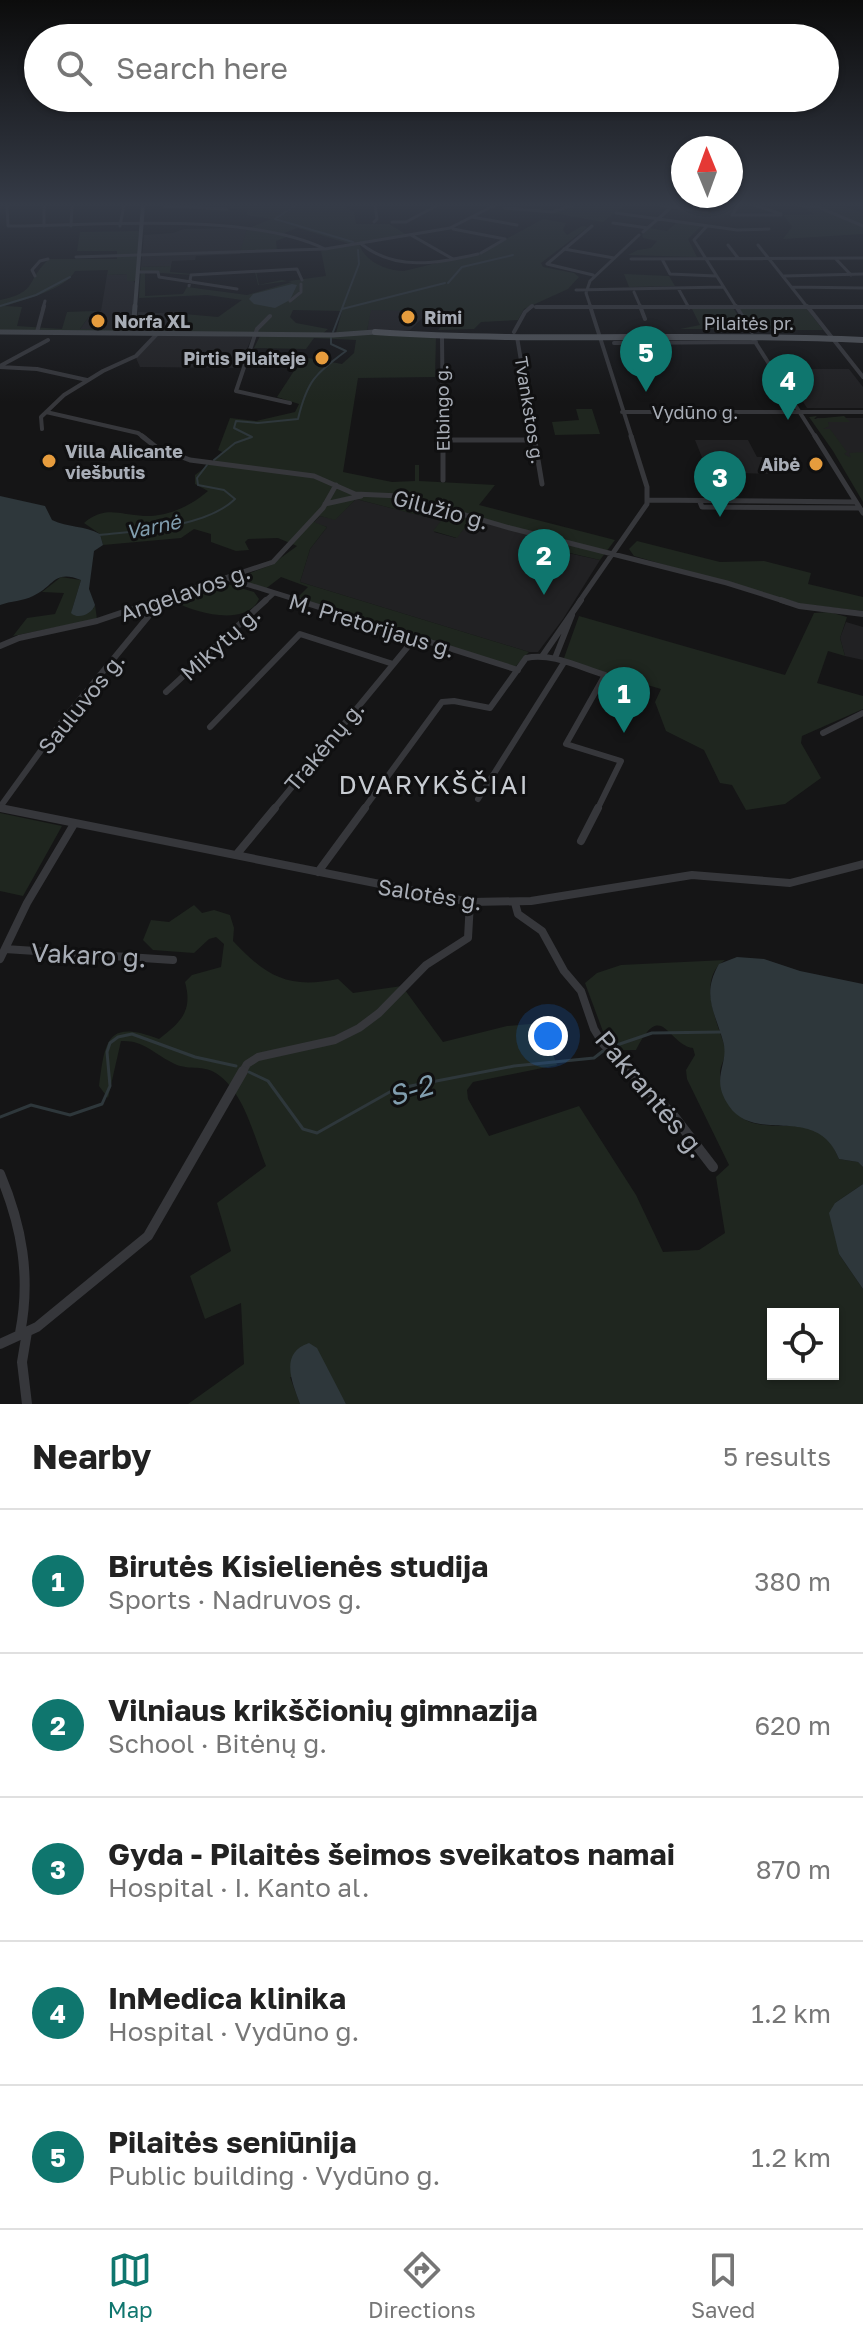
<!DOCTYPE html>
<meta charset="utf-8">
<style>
body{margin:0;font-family:"Golos Text",sans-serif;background:#f2f2f2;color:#222}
.controls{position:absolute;right:24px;bottom:24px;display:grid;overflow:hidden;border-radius:0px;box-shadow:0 2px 6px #0004}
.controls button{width:72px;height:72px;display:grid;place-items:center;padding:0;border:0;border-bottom:2px solid #e0e0e0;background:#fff;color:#222;font:40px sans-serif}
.compass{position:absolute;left:671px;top:136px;width:72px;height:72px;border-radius:50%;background:#fff;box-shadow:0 2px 6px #0004;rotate:359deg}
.you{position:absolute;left:548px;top:1036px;width:28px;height:28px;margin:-20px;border:6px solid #fff;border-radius:50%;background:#1a73e8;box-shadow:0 0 0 12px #1a73e833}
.badge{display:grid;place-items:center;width:52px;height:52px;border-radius:50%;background:#0f766e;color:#fff;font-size:26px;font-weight:700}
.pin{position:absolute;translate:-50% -66px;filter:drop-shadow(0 2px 4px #0008)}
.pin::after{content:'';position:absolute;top:42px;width:28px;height:24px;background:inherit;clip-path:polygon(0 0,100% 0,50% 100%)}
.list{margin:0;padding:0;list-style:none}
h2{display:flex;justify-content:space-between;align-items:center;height:104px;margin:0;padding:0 32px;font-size:34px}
h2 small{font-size:26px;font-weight:400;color:#767676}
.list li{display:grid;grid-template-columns:52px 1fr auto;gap:24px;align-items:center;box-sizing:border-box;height:144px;padding:0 32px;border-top:2px solid #e0e0e0}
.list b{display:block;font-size:30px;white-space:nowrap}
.list p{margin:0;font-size:26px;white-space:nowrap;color:#767676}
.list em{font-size:26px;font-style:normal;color:#767676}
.icon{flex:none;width:44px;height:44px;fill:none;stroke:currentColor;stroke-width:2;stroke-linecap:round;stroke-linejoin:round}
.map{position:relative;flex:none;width:863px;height:1404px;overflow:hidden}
.search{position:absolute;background:#fff;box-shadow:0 2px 6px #0004;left:24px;right:24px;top:24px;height:88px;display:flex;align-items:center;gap:20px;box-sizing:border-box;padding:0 28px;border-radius:44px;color:#767676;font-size:30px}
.sheet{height:824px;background:#fff}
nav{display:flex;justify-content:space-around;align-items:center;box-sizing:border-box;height:112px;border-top:2px solid #e0e0e0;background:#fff;font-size:22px;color:#767676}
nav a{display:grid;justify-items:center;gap:4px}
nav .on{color:#0f766e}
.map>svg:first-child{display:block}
.built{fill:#212123}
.green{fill:#1f261f;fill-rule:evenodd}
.water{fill:#2e373b}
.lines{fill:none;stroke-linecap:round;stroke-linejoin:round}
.stream-far1{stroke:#2e373b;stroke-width:2}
.stream{stroke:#2e373b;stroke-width:3}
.street-far5{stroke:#36373b;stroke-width:3}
.street-far4{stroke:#36373b;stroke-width:4}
.street-far3{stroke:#36373b;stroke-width:5}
.street-far2{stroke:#36373b;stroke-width:6}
.street-far1{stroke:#36373b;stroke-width:8}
.street{stroke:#36373b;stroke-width:10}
.secondary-far1{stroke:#44474b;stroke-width:4}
.secondary{stroke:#44474b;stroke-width:5}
.primary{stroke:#52555a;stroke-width:6}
.poi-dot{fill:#e69c3d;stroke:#101011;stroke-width:3}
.labels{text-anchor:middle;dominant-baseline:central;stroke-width:6;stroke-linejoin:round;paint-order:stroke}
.far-poi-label{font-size:18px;font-weight:bold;fill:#a8adb6;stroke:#101011;text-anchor:start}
.far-street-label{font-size:18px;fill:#a8adb6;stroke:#101011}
.far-water-label{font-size:20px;font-style:italic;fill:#819eaf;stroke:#101011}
.street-label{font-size:22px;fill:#a8adb6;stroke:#101011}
.quarter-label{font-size:26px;letter-spacing:2px;fill:#c8ccd2;stroke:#101011}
.near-street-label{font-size:26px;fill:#a8adb6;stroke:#101011}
.near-water-label{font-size:28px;font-style:italic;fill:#819eaf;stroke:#101011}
</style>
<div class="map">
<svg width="863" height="1404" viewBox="0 0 863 1404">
<rect width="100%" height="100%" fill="#151516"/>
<path class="built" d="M184,229l47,-1 16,1 -7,25 -44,2 -1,4 -23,1 -1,5 -30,1 3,-32 29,-2z
M128,274l8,10 -2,29 -9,16h-45l13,-18h8l6,-36z
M370,310h61l-21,20 -43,1z
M138,312l46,2 -3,16h-44z
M160,334l92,3 -13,31 -99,-1 -4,-9z
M782,369h67l14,18v21h-56z
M817,418h46v78l-48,-76z
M695,440h53l9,17h14l6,12h-8l2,5 -63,-2z
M356,499l86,22 -8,11 22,6 15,-19 64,16 -4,10 69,15 -37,59 -25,33h-9l-229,-70 10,-33 17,-22 -14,-4 7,-7 15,3z
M846,622l17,5v33l-18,-4 -5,-18z"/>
<path class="green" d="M229,205h118l-1,3 8,4 2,12h33l18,11 -57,9 -52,-16 -14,5 5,3 -13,5 1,9 -37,2 7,-23 24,-10 -25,-4 2,-5 -18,-1z
M575,205h50l-22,17 -50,-9z
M797,205h42l24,8v21l-80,5 9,-12 -8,-12 31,-1z
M543,219l23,4 -3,7 4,5 15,-9 6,1 -47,36 2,4 31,6 5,4 -11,12 -44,20 -6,11 -37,2 -7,7 -36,1 16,-18 -83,-2 -4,21 -31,2 6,-22 -49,-1 -3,7 6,6 32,6 -6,5 -185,-3 43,-1 4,-16 34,3 24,-17 -35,-5 -68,3 2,-31 30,-1 -1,6 23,2 63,-3 3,14 67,-9 -5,-25 38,-7c6,18 28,27 45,27l78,-19zM145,272l48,3 62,-3 3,13 24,-5 10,2 -45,13 -60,-8 -4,7 -38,2z
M677,222l24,4 -13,13 9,18 -69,-2 10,-5 13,-2 6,-7 -14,-3 -1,-3 7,-7 18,3z
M139,231l-3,50h-9v-7l-20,1 1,-5 -33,1c-9,18 -51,29 -70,35l17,1 -5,19 45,3 5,-17 26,-1 -13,18h45l6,-13 -1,15h-130v-31c39,-8 25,-19 49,-41h68v-8h-40l3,-19z
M624,274l45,2 6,10 -46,1z
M733,308l14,21h-67l20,-4 -8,-16z
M739,309h68l16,21h-71z
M384,332l52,5 -1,40 -77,1 -15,94 49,10 23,-1v-16h4v16l76,4 -16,20 136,35 -15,20 -69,-16 3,-9 -63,-16 -14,19 -24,-7 8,-10 -85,-22 -21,21 -15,-4 -6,6 13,5 -17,22 -10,33 229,70 -14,15 -219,-68 12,-12 -27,-10 -17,13 -30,-11 37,-14 26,-19 -19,-8 -30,1 -3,3 4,8 -13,1 -25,-9v-8l-17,-5 -13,9 -78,7 -3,-11 -16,-11c21,-18 36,-8 60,-7 23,1 47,-10 64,-25l-13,-7v-9l29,-22 -6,-3 12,-32 26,3 39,-9 4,-8 -22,-7 26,-40 39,7 12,-11 2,-13 -42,-2 -8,11 -52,-1 6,-12z
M576,409h16l8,25 -45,1 -3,-13 27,-2z
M817,416l-3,3 30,-3 6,6h-22l1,4 -6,3h7l17,23 -3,2 7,4 -2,-5 14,-1v50l-30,-51 -24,-34z
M637,541l83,21 44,-1 47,12 -3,11 55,13v14l-61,-7 -168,-48 -5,-7z
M61,577l20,3 -9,30 21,-1 2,-4 2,14 -84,17 14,-18 28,-4 9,-21 -22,-1z
M224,583l30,9 5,7c-13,28 -63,14 -84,3l5,-5z
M829,612l18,5 -7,21 5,18 -17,-5 -11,32 46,13v13l-61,27 -1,7 20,35 -36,26 -39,6 -14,-25 -12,-2 -16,-33 -38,-19 -11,-29 6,-13 -93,-27 -4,-4 15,-42 206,59 29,-62z
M0,813l62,13 -39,70 -23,-5z
M194,905l8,8 12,-3 16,5 4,13 -1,13c34,36 55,48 105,38l15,14 49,-7 41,56 64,-16 34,-3 16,42 -84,17 -6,8 1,9 21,37 90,-30 57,89 27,57 36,-2 26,-17 -9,-56 13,-12 -42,-86 -1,-9 9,-15 -2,-7c-26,-4 -31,-50 -57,2h-18l-13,-13 -20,-54 12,-10 24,-8 104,-5c-30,20 -6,65 1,91 -1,8 -6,14 -6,23 0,21 13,43 33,49 35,9 68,-11 86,36l19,3 5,5v17l-28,19 4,51 24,35v115h-517l-14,-23 -42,-4 10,27h-112l56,-40 -3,-61 -36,16 -15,-43 41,-25 -14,-48 49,-37c-12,-29 -23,-80 -54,-95 -14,-6 -26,0 -41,-9 -19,-10 -28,-22 -50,-21l-13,57 -9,-12c6,-46 8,-67 60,-47 22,-17 34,-28 26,-57l7,-7 29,-8 3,-23 -8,-7 -7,2 -15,14 -41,-3 -10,-10 8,-20 18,2zM773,1314h60v60h-60z"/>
<path class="water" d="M292,284l5,1 -7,15 -15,8 -21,-4 -5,-5 4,-5z
M0,496l45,10 7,14c16,8 32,5 48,14l3,11 -9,6 -5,38 6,16c-3,9 -17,15 -24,8l10,-33c-28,-11 -27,7 -48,16 -10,5 -22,5 -33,9z
M737,957l27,2 36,12 63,13v183l-5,-5 -19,-3c-22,-57 -84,-14 -110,-53 -20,-29 1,-41 -6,-65 -8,-29 -22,-46 -4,-77z
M863,1184v105l-24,-35 -10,-41 6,-10z
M309,1343l8,5 29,56h-46c-8,-22 -21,-51 9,-61z"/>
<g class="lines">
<path class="stream-far1" d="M296,205l-21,14 78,23
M448,283l14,-16 51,-12
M0,306l36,-11 34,-18
M342,309l103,-26
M333,332l26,-68 -1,-14
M214,460l21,-17 17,-6 -18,-9 2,-7 22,2 40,-4c9,-38 17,-45 48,-68l-15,-7v-6
M99,535c38,-4 108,-8 136,-36l-11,-9 -26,-5 -1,-7 10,-13"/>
<path class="stream" d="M611,1047l41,-14 69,-1
M249,1072l19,9 35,48 14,4 78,-44 119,-23 80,-8 9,-7
M0,1117l31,-12 39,10 32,-11 8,-18 -3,-34 3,-9 8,-6 14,-3 63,23 41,9"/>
<path class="street-far5" d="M7,205l1,21c89,0 238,-15 317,23
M44,205v21
M659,205l48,7
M739,205l-7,10h49
M754,205l27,9
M798,205l20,2 45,19
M164,206l63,3
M505,208l48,4 20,-7
M616,213l121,17 32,-1
M472,217l45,8
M374,222l3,-3 -2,-14
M392,222h14l32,-17
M613,223l35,5
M71,226l1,-21
M120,226l4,-21
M592,226l-45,38 46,11
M707,226l-13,14 43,68
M453,229l52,10
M643,232l31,-27
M411,235l42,24
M360,243c35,29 77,20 118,11
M728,245l10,13
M758,245l50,63
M564,249l50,9
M481,253l24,-14
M76,257l249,-8 125,-21 45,-23
M835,258l16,17
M631,259l232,-1
M662,259l8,15 46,2
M138,272h20l1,5 78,12
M35,276l-3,-6 8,-9 8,-2
M784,276l79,-2
M189,286l2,-11 106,-6 5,11
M792,287l71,1
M678,288l11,20
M576,290l147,-3
M634,292l7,16
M290,301l11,-9v-8
M536,307h327
M43,308l2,-7
M530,308l3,-2
M591,308l-5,-15 4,-12 49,-46"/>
<path class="street-far4" d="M590,306l42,132
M640,306l5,13
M736,306l16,26
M807,306l56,71
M536,307h327
M270,316l-13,13 -21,62 54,12
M37,332l7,-26
M514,332l11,-20 7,-6
M442,336l1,102
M517,337l17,101
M752,337l64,101
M614,343l142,-1
M0,366l48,-26
M0,367l37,2 50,11
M46,412l92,21 7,5
M622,412h241
M42,429l-1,-12 23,-22 39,-24 33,-15 21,-22"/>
<path class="street-far3" d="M142,436l14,11 34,13 124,16 41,18 45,2 110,32 217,55 60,19
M443,436v44
M534,436l8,48
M815,436l48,77
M442,440h93
M647,500l209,2
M700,502l2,5 158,1
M325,504l36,-8
M227,578l77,24
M153,602l120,-40 50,-54 13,-23
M264,602l9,-8
M579,602l68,-98v-17l-16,-51"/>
<path class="street-far2" d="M297,600l221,70
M781,600l18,6 64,8
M0,646l19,-8 78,-17 62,-21
M543,655l38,-55
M555,658l17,-43
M166,692l100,-92
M210,727l90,-93 93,30
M823,733l40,-20
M478,799l85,-135
M0,807l63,-87 98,-119
M0,808l9,2
M273,810l142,-172
M363,810l79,-108 12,-1 36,7 36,-50c26,-6 55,10 79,17l-39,69 55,17 -24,49"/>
<path class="street-far1" d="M0,808l470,94 61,-1 161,-26 98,8 73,-19
M581,841l17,-33
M236,855l39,-47
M318,872l47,-64
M515,903l3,11 24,17 22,40 17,20 13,38 9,15 28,29
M5,949l168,11
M0,959l27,-56 47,-79
M242,1073l5,-9 11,-7 77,-17 24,-12 20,-15 47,-48 42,-27 2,-36"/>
<path class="street" d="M629,1071l44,44 40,52
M0,1174c22,52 31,103 20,159
M27,1332l-5,30 5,42
M0,1344l37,-17 111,-91 95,-165"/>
<path class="secondary-far1" d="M135,308l8,-103"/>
<path class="secondary" d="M0,332l333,3 42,-3
M133,333l2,-27"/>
<path class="primary" d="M375,332c162,11 325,0 488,8"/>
</g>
<linearGradient id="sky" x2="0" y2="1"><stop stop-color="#0c0c0c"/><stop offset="0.51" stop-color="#353b47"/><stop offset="1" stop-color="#353b47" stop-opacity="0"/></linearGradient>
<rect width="863" height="402" fill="url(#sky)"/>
<g class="poi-dot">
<circle cx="408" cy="317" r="8"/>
<circle cx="98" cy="321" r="8"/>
<circle cx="322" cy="358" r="8"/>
<circle cx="49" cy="461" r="8"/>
<circle cx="816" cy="464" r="8"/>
</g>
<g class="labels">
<g class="far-poi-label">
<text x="424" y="317">Rimi</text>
<text x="114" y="321">Norfa XL</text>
<text x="306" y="358" text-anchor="end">Pirtis Pilaiteje</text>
<text x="65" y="451">Villa Alicante<tspan x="65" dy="21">viešbutis</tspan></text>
<text x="800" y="464" text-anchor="end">Aibė</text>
</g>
<g class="far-street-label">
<text x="749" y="323">Pilaitės pr.</text>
<text transform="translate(442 408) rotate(-91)">Elbingo g.</text>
<text transform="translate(530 410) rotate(81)">Tvankstos g.</text>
<text x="695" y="412">Vydūno g.</text>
</g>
<g class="far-water-label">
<text transform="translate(153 526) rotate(-12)">Varnė</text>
</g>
<g class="street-label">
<text transform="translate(441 509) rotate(15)">Gilužio g.</text>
<text transform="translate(185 592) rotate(-19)">Angelavos g.</text>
<text transform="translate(372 625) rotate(17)">M. Pretorijaus g.</text>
<text transform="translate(220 643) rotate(-42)">Mikytų g.</text>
<text transform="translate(81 703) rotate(-51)">Sauluvos g.</text>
<text transform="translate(324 746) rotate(-50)">Trakėnų g.</text>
<text transform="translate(430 894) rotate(9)">Salotės g.</text>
</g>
<g class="quarter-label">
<text x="434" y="784">DVARYKŠČIAI</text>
</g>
<g class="near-street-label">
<text transform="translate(89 955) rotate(3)">Vakaro g.</text>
<text transform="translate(651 1094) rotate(50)">Pakrantės g.</text>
</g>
<g class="near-water-label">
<text transform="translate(410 1090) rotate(-17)">S-2</text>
</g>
</g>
</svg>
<div class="controls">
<button><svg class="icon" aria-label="locate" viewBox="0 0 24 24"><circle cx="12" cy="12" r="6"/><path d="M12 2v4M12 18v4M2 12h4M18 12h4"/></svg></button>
</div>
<svg class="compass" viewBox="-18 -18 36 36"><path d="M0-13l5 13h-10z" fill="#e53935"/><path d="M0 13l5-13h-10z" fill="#767676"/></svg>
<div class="you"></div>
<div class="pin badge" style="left:624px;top:733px">1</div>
<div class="pin badge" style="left:544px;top:595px">2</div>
<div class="pin badge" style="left:720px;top:517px">3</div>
<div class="pin badge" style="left:788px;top:420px">4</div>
<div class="pin badge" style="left:646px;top:392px">5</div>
<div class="search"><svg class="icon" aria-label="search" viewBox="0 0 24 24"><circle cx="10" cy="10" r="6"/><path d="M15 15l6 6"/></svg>Search here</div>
</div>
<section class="sheet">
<h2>Nearby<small>5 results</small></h2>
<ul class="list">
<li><span class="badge">1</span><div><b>Birutės Kisielienės studija</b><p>Sports · Nadruvos g.</p></div><em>380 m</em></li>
<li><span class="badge">2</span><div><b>Vilniaus krikščionių gimnazija</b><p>School · Bitėnų g.</p></div><em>620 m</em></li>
<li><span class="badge">3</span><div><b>Gyda - Pilaitės šeimos sveikatos namai</b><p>Hospital · I. Kanto al.</p></div><em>870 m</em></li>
<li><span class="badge">4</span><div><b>InMedica klinika</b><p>Hospital · Vydūno g.</p></div><em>1.2 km</em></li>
<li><span class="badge">5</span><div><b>Pilaitės seniūnija</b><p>Public building · Vydūno g.</p></div><em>1.2 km</em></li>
</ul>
</section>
<nav>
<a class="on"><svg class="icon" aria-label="map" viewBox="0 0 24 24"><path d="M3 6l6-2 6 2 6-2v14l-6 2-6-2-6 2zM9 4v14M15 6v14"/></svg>Map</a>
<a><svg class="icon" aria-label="directions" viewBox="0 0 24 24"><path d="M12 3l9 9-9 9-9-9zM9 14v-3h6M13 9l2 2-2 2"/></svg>Directions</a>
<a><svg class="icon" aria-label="saved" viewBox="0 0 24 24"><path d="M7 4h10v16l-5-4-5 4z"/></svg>Saved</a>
</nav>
